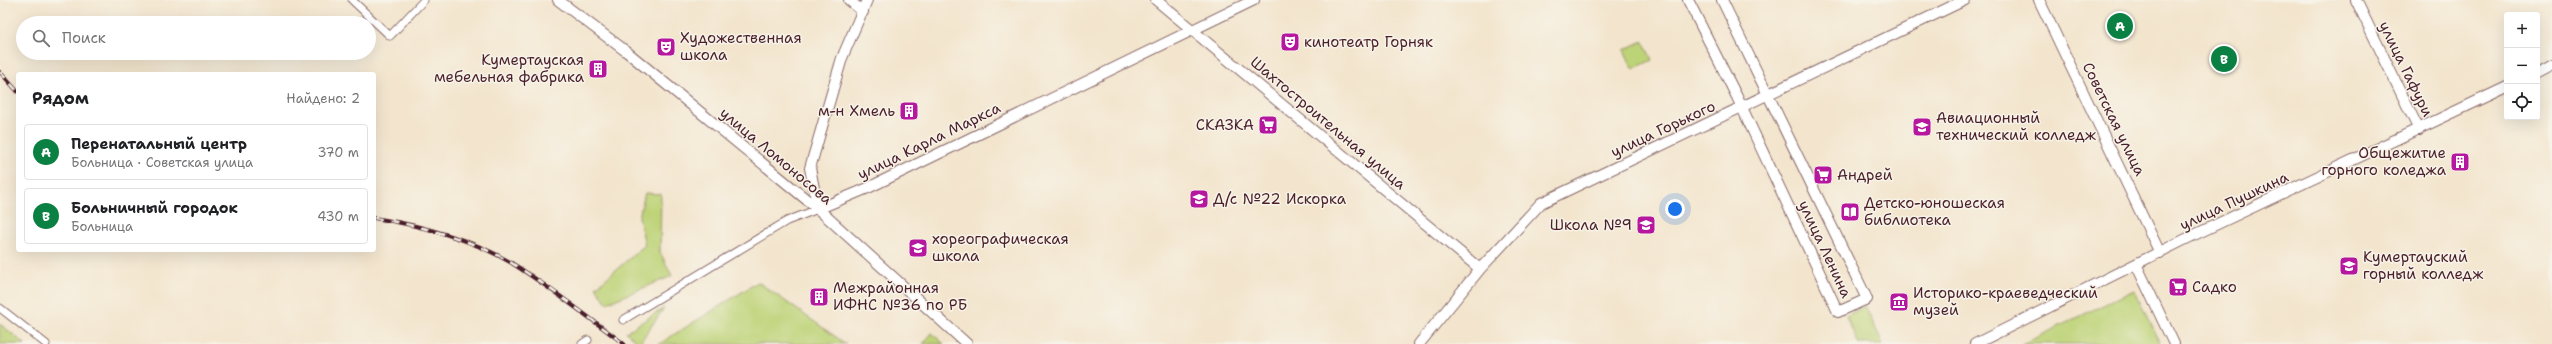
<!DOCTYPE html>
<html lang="ru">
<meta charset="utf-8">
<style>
body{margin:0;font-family:"Shantell Sans",sans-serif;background:#f2f2f2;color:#202124}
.controls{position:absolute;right:12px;top:12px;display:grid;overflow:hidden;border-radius:4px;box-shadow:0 4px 16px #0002}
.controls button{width:36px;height:36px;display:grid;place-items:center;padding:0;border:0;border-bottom:1px solid #e0e0e0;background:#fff;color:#202124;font:20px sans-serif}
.you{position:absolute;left:1675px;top:209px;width:14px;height:14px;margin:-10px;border:3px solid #fff;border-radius:50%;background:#1a73e8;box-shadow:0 0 0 6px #1a73e833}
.badge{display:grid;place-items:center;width:26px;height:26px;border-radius:50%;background:#0b8043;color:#fff;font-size:13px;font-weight:700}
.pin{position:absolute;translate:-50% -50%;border:2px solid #fff;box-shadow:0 1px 4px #0006}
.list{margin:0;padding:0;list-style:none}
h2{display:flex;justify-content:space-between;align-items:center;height:52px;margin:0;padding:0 16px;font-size:17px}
h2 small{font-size:13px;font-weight:400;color:#757577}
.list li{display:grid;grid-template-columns:26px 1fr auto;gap:12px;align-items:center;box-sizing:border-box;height:56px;margin:0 8px 8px;padding:0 8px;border:1px solid #e0e0e0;border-radius:4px}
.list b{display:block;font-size:15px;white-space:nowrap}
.list p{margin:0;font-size:13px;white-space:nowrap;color:#757577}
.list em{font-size:13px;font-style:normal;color:#757577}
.icon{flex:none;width:22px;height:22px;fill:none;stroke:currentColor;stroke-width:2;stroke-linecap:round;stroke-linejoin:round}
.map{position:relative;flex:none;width:2552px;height:344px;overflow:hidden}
.search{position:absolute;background:#fff;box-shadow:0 4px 16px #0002;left:16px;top:16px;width:360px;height:44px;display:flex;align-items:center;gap:10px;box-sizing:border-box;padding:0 14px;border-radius:22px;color:#757577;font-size:15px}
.panel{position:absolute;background:#fff;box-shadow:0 4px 16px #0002;left:16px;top:72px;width:360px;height:180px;border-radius:4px}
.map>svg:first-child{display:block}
.green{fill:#bdd377;stroke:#847951}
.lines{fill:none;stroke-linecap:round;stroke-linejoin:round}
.street-casing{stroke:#856464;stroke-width:9}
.secondary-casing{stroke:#856464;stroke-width:12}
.street{stroke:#fff;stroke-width:7}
.secondary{stroke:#fff;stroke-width:10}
.rail-casing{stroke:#4a1f2b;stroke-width:4}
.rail{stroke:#f7f3e8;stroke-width:2.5;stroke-dasharray:8;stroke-linecap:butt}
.labels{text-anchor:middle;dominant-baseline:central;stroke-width:3;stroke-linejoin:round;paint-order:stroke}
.poi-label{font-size:15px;fill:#4a1f2b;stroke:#f7f3e8;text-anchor:start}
.street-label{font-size:15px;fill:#4a1f2b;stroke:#f7f3e8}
</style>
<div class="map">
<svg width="2552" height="344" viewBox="0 0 2552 344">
<rect width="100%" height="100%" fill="#f7f3e8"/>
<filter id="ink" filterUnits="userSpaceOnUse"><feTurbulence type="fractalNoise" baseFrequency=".025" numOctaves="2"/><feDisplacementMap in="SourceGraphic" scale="8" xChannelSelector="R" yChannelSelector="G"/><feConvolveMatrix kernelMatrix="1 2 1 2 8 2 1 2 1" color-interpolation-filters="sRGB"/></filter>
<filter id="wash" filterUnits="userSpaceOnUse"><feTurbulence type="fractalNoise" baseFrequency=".012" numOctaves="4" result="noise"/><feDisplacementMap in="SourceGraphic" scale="16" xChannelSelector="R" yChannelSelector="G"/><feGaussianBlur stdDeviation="0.9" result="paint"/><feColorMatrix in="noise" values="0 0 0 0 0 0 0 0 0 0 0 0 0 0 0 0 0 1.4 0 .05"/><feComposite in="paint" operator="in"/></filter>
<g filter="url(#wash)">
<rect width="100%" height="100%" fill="#f3e5cd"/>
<path class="green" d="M1643,41l9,19 -19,9 -9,-19z
M645,193l16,1 -1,58 12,24 -65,27 -11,-16 49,-42 -6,-28z
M758,282l88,62h-187z
M2134,290l26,54h-137z
M1865,306l18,38h-24l-13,-28z
M664,308l-25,36 -13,-12z
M0,324l25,20h-25z
M932,333l12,11h-21z"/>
</g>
<g filter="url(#ink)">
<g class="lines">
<defs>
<path id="street" d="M352,0l38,36 34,-36
M0,308l46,36
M623,320l164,-99 31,-12
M582,344l6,-4"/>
<path id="secondary" d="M558,0l69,52 191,157 149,135
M849,0l14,12
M1156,0l324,269
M1688,0l49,97 101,215 29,-13 -145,-299
M2039,0l121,253
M2356,0l63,130
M2537,73l15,-8
M818,209l50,-21 386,-188
M818,209l-8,-41 32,-110 25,-58
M2136,264l38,80
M1419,344l61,-75 61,-66 424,-203
M1975,344l217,-108 315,-149"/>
</defs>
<use href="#street" class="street-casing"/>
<use href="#secondary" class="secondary-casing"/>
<use href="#street" class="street"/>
<use href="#secondary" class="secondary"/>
<defs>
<path id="rail" d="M0,72l18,20
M374,218c45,7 97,21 136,44 40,25 77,54 114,82"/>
</defs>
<use href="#rail" class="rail-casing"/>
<use href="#rail" class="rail"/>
</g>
</g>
<defs>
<symbol id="theatre-square" viewBox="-11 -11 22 22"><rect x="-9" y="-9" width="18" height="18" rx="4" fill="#b5179e" stroke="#f7f3e8"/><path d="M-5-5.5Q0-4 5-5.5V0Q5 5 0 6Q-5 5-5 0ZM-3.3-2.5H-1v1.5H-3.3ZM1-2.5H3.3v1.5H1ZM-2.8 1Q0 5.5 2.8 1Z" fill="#fff"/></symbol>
<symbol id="building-square" viewBox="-11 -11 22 22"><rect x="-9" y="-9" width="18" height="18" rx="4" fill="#b5179e" stroke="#f7f3e8"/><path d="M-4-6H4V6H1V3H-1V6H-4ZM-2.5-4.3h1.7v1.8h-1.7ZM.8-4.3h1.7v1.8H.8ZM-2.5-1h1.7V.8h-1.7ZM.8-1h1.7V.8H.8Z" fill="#fff"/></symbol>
<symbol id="supermarket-square" viewBox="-11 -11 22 22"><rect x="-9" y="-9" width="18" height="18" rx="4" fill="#b5179e" stroke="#f7f3e8"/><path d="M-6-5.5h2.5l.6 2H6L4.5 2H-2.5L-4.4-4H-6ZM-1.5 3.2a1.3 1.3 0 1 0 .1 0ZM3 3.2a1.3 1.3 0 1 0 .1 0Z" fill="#fff"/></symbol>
<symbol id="university-square" viewBox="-11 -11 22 22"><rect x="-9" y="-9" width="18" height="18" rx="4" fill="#b5179e" stroke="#f7f3e8"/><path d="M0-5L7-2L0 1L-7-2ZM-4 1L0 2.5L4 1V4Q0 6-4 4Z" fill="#fff"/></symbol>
<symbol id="school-square" viewBox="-11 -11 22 22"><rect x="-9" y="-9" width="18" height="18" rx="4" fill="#b5179e" stroke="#f7f3e8"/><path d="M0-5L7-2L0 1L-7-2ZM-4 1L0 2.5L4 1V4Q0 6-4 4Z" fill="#fff"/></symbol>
<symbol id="library-square" viewBox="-11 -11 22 22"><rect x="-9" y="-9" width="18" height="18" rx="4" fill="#b5179e" stroke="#f7f3e8"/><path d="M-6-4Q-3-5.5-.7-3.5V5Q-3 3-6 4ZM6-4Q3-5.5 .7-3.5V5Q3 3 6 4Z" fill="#fff"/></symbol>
<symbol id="museum-square" viewBox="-11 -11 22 22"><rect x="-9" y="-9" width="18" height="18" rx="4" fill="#b5179e" stroke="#f7f3e8"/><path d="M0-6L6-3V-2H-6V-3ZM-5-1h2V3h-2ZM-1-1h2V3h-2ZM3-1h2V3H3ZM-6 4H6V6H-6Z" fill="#fff"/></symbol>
</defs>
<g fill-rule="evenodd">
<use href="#theatre-square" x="1279" y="31" width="22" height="22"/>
<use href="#theatre-square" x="655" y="36" width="22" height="22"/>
<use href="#building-square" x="587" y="58" width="22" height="22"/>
<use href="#building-square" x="898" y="100" width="22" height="22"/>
<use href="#supermarket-square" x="1257" y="114" width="22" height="22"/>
<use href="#university-square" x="1911" y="116" width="22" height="22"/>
<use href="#building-square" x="2449" y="151" width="22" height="22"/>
<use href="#supermarket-square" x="1812" y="164" width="22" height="22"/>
<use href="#school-square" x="1188" y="188" width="22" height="22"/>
<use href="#library-square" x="1839" y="201" width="22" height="22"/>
<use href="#school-square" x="1635" y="214" width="22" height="22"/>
<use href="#school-square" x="907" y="237" width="22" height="22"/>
<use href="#university-square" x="2338" y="255" width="22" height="22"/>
<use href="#supermarket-square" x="2167" y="276" width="22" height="22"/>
<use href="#building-square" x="808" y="286" width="22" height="22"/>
<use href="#museum-square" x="1888" y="291" width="22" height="22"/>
</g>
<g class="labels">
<g class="poi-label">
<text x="680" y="38">Художественная<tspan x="680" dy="17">школа</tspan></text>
<text x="1304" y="42">кинотеатр Горняк</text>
<text x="584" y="60" text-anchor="end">Кумертауская<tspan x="584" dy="17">мебельная фабрика</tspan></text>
<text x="895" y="111" text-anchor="end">м-н Хмель</text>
<text x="1936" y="118">Авиационный<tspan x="1936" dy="17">технический колледж</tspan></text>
<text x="1254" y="125" text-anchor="end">СКАЗКА</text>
<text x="2446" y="153" text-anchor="end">Общежитие<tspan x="2446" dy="17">горного коледжа</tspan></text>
<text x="1837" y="175">Андрей</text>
<text x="1213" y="199">Д/с №22 Искорка</text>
<text x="1864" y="203">Детско-юношеская<tspan x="1864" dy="17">библиотека</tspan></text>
<text x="1632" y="225" text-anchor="end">Школа №9</text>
<text x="932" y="239">хореографическая<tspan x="932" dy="17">школа</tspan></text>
<text x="2363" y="257">Кумертауский<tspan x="2363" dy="17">горный колледж</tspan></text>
<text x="2192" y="287">Садко</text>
<text x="833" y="288">Межрайонная<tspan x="833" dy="17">ИФНС №36 по РБ</tspan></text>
<text x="1913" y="293">Историко-краеведческий<tspan x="1913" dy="17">музей</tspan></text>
</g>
<g class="street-label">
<text transform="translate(2406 69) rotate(64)">улица Гафури</text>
<text transform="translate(2114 119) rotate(64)">Советская улица</text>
<text transform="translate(1328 123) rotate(40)">Шахтостроительная улица</text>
<text transform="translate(1663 129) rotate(-25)">улица Горького</text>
<text transform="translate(929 141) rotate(-26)">улица Карла Маркса</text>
<text transform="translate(776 156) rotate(40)">улица Ломоносова</text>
<text transform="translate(2234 201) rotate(-25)">улица Пушкина</text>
<text transform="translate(1825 249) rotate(65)">улица Ленина</text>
</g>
</g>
</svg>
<div class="controls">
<button>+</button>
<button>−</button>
<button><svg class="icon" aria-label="locate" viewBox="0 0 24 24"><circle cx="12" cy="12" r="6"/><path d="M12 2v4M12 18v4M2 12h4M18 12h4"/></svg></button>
</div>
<div class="you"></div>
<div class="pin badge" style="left:2120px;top:26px">A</div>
<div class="pin badge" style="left:2224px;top:59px">B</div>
<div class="search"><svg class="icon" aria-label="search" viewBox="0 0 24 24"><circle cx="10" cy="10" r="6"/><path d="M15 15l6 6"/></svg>Поиск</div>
<section class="panel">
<h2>Рядом<small>Найдено: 2</small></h2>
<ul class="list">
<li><span class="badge">A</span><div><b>Перенатальный центр</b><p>Больница · Советская улица</p></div><em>370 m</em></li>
<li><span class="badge">B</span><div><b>Больничный городок</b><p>Больница</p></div><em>430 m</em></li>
</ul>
</section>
</div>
